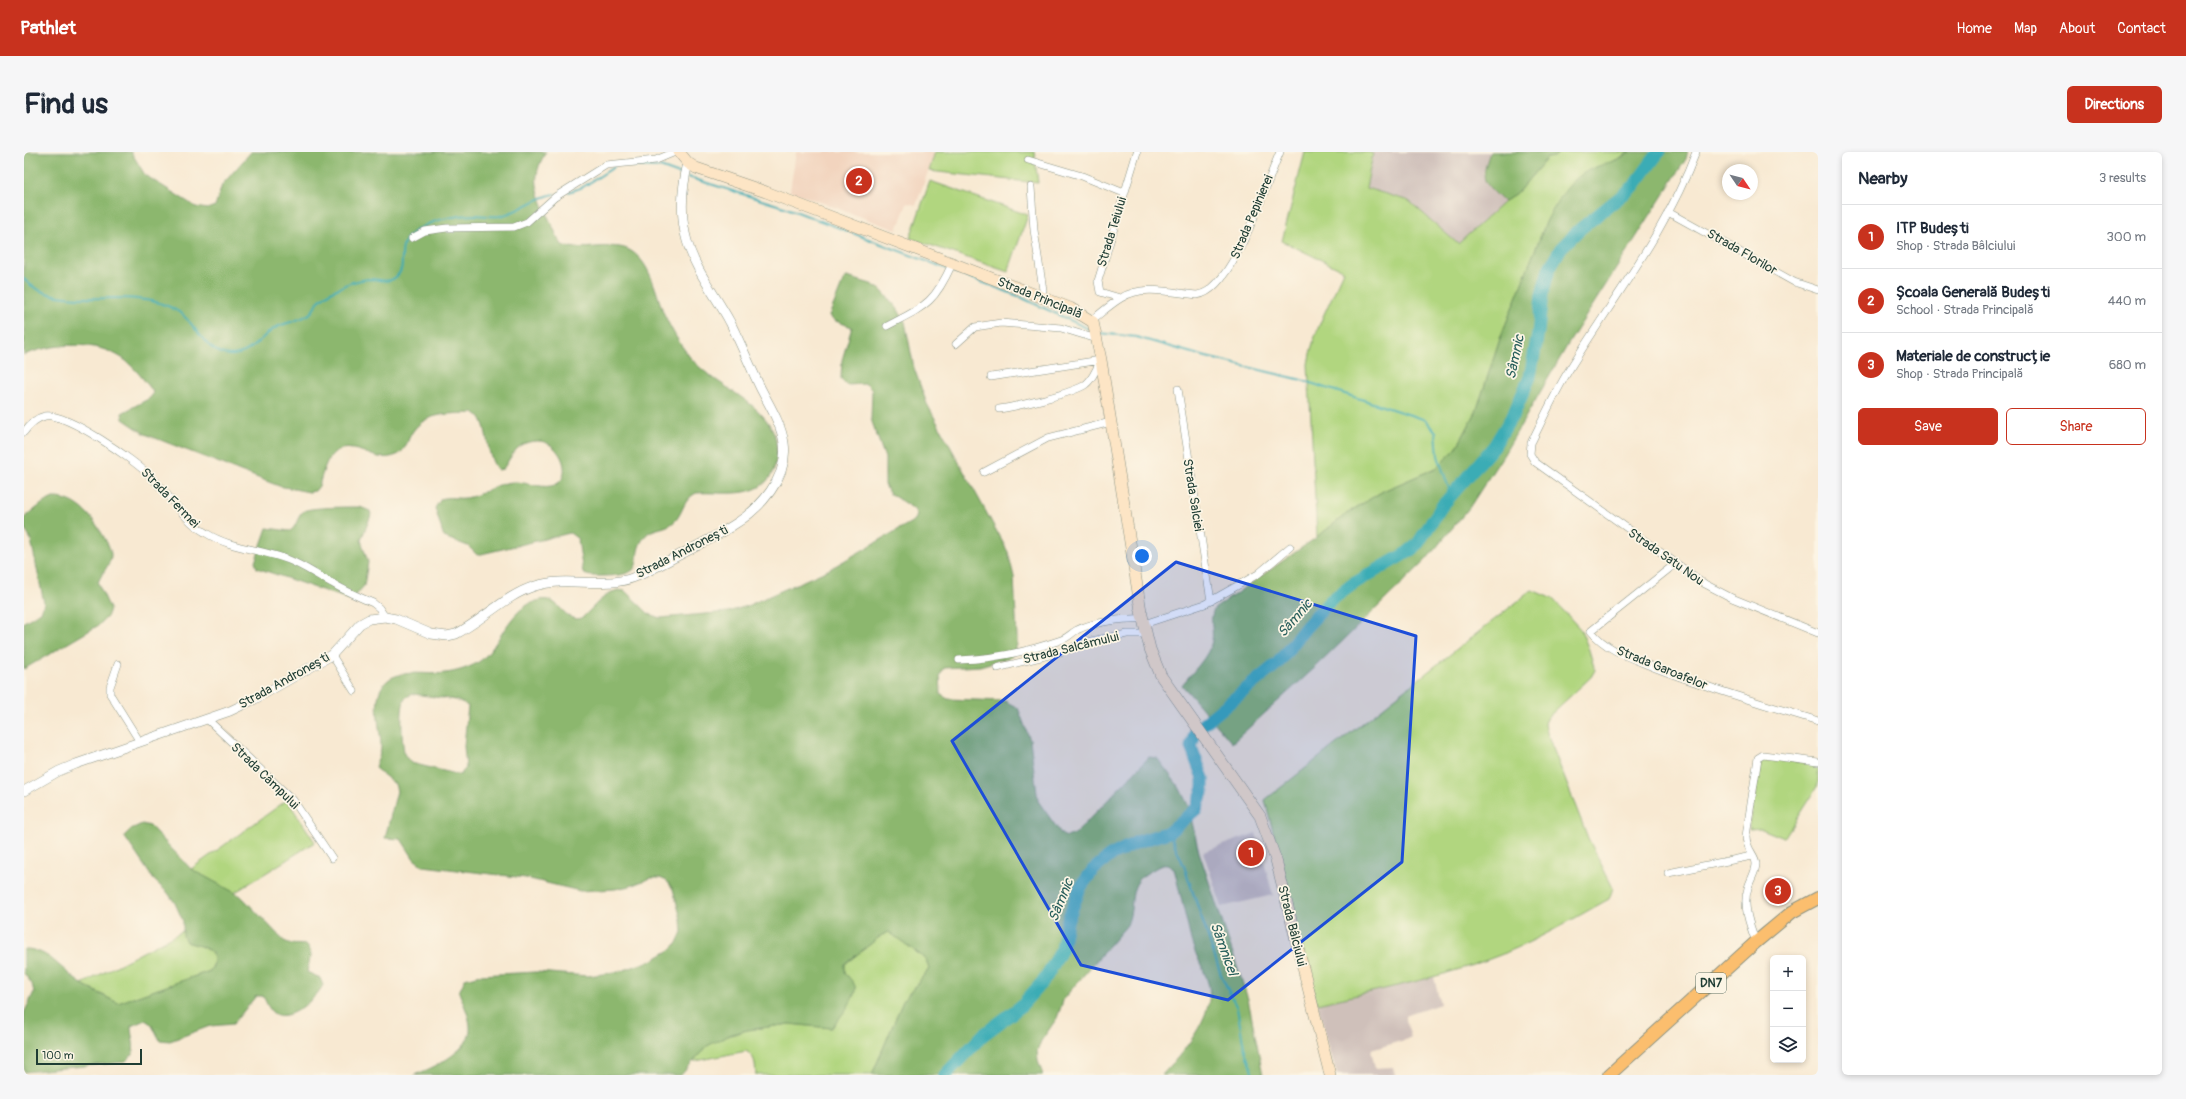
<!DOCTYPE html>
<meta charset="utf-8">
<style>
body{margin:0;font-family:Pangolin,sans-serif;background:#f6f6f7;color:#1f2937}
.controls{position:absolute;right:12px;bottom:12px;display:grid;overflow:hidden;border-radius:6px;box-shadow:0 2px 6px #0003}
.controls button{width:36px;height:36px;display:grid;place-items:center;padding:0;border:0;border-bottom:1px solid #e0e1e3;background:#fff;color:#1f2937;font:20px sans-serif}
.compass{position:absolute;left:1698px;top:12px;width:36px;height:36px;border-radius:50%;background:#fff;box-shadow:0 2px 6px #0003;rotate:125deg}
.scale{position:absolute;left:12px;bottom:10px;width:106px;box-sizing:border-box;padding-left:4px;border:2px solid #1f3d34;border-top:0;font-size:11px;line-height:14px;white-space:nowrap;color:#1f3d34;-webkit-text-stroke:3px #fcf5e5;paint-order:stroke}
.you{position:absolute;left:1118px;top:404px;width:14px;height:14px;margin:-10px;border:3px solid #fff;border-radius:50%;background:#1a73e8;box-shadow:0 0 0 6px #1a73e833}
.badge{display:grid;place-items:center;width:26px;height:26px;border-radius:50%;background:#c8321e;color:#fff;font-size:13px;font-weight:700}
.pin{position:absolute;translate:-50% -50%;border:2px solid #fff;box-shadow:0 1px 4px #0006}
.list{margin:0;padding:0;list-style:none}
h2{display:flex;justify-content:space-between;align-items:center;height:52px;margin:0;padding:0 16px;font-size:17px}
h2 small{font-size:13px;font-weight:400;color:#747a83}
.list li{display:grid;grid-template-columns:26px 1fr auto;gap:12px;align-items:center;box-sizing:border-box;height:64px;padding:0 16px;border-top:1px solid #e0e1e3}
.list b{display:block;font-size:15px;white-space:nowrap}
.list p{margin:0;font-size:13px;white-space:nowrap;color:#747a83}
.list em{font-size:13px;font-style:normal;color:#747a83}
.actions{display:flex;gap:8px;padding:12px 16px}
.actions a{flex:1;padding:9px 0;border:1px solid #c8321e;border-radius:6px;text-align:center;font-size:14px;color:#c8321e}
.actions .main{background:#c8321e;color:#fff}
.icon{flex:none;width:22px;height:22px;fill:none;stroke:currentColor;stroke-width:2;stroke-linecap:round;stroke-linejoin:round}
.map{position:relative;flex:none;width:1794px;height:923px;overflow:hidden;border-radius:6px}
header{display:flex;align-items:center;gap:24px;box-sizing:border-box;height:56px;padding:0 20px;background:#c8321e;color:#fff}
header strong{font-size:19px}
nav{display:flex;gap:22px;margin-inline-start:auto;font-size:14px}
.intro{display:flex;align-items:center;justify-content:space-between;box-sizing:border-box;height:96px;padding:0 24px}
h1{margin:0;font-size:28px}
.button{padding:10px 18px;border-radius:6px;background:#c8321e;color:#fff;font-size:14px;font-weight:700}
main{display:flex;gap:24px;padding:0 24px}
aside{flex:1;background:#fff;border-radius:6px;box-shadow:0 2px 6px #0003}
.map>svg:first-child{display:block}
.built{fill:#f2d4be}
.industrial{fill:#cfc0ba}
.green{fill:#b1d67f;stroke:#688a5a}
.forest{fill:#8cb76e;stroke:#567a51;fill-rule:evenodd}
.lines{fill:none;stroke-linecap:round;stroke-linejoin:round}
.stream{stroke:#3bacb5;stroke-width:2}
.river{stroke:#3bacb5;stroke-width:13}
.minor-casing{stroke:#8c9383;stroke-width:8}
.tertiary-casing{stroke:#8c9383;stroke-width:10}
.secondary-casing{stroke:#8c9383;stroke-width:12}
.trunk-casing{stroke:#8c9383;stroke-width:14}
.minor{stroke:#fff;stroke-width:7}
.tertiary{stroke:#fff;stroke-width:9}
.secondary{stroke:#fde5c5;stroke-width:11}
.trunk{stroke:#fbbe6e;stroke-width:12}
.marked{fill:#1d4ed8;fill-opacity:0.2;stroke:#1d4ed8;stroke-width:3;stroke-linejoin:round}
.labels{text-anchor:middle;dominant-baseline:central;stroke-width:3.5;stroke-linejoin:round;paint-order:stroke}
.shield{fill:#fcf5e5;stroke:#617469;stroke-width:1}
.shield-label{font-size:12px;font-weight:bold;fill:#1f3d34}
.street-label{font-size:13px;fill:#1f3d34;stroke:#fcf5e5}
.water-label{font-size:14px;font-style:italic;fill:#275e5b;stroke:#fcf5e5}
</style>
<header>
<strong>Pathlet</strong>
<nav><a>Home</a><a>Map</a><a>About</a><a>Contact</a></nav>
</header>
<div class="intro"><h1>Find us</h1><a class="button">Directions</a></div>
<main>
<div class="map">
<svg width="1794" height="923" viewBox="0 0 1794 923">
<rect width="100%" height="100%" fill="#fcf5e5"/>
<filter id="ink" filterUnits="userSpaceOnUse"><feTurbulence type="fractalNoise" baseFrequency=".025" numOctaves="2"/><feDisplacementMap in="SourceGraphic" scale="8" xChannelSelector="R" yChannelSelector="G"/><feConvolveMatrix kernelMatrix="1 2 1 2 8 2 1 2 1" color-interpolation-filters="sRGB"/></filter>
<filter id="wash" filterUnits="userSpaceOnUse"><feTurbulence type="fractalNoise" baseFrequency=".012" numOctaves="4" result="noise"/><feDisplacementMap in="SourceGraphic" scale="16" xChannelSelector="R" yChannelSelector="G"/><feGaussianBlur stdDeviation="0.9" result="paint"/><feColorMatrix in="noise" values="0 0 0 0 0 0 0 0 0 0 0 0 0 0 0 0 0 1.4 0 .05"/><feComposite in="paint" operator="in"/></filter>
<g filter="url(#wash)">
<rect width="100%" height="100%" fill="#f8e9d2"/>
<path class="built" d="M772,0h139l-19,53 -9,-2 -10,27 -107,-39z"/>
<path class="industrial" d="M1344,0h122l-7,21 4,12 17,17 -46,42 -49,-43 -43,-13 7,-34z
M1232,681l17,62 -51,12 -19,-55z
M1410,825l6,27 -35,12 6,22 -40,12 4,18 18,-1 2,8h-58l-20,-71z"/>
<path class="green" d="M911,0h99l4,31 -109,-12z
M1281,0h63l5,2 -7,34 43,13 49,43 46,-42 13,-9 30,-35 7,-1 6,-5h70l-18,10 -65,58 -46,116 -25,76 -20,37 -20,19 -53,23 -34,21 -32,25 -9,-173c5,-33 23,-63 36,-93l-62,-30z
M906,29l98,34 -20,57 -98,-34z
M1508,438l21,9 28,31 8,20 6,20 -4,7 -43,40 -3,6 2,10 41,105 25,50 -4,11c-40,22 -79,46 -122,61 -55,20 -113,31 -170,44l-52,-204z
M1739,606l55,6v21l-34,53 -22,-9 -13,1 12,-69z
M263,648l28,42 -81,51 -43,-24z
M159,779l3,11c14,4 25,5 29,19l-5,10 -92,32 -36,-19z
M865,780l37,27 3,10 -26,32 -31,74h-116c-1,-11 0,-18 -10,-24l-55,11 16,-16 12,-7 28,-9 42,-6 43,4 21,-32 1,-12 -9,-11v-9l37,-29z"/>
<path class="forest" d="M0,0h107l14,23 51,32 11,2 8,-3 7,-21 29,-33h295c-16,26 -9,39 2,65 5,9 8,19 14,28 19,8 52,-5 69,6 20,12 25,43 33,63 7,15 15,29 25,42 27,35 97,50 87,105 -8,42 -50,30 -80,32 -13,7 -12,17 -20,27 -9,10 -23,7 -30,15 -20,23 8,40 -42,41 -7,0 -16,1 -21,-3l-5,-34 -8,-6 -93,22 -9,-9 -24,-9 -9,-29 6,-9c8,-3 16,0 24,-1 18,-2 31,-16 49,-16 12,0 26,6 37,4 26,-5 10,-47 -15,-45 -19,1 -23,13 -33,28l-5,1c-14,-15 -8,-50 -23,-57 -25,1 -52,-2 -65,23 -3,7 -6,16 -13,19 -13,5 -21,2 -33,-3 -33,-12 -38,8 -45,34l-4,5 -6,1 -30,-6 -134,-52 -22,-15 -1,-6 28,-15 3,-4 -1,-4c-10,-12 -21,-28 -35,-35 -27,-15 -66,-11 -93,0z
M1466,0h70l-6,5 -7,1 -30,35 -13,9c-22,-22 -24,-20 -14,-50z
M1606,0h58l-2,7 -116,182 -66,113 -35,54 -44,53 -106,103 -87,79 -50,-58c10,-13 27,-28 30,-44 2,-11 -3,-22 2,-32l103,-72 32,-25 34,-21 53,-23 20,-19 20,-37 25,-76 46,-116c13,-23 24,-44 49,-53 12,-5 23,-6 34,-15z
M823,125l24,7 10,6 16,18 8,14 9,46 13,36 81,148 6,25 3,61v7l-6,12 -31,9 -36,2 -4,7 1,20 7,4 57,2 13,7 12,32 8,61 24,34 5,2 8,-3 74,-77 8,1 22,29 9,18 11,47 49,147 15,76h-101c19,-20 53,-59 47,-89 -4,-16 -14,-31 -18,-46 -6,-24 -11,-48 -17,-72 -7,-5 -12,-4 -20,1 -30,15 -17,31 -27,56l-63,73 -7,20 -16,23 -4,10 1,10 5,14h-171l31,-74 26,-32 -3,-10 -37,-27 -7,3 -37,29v9c3,4 8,8 10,13 3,10 -17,35 -24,42l-42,-4 -42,6 -15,4 -25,12 -26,29h-267c17,-6 54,-23 56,-44 1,-13 -7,-28 -11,-39l6,-13 15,-4 57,-3 51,4 30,-4 35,-12 17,-10 7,-7 5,-11 -1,-13 -8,-30 -6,-8 -7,-3h-9l-21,8 -15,3 -35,2 -54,-13 -103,-12 -9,-7 -13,-20 -16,-1 12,-47 -2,-7 -20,-16c2,-7 6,-14 6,-21 0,-18 -10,-47 3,-63 14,-17 43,-8 61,-11 11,-1 23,-5 32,-10 22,-12 31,-58 64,-63 19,-4 23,24 41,18l15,-15 12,-10 9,-3 7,1 24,23 11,4 68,-6 19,-6 81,-36 87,-50 2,-5 -3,-6 -25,-16 -4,-8v-27l-14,-39 1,-29 -6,-6 -20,1 -5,-6 1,-19 10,-33 -19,-7 -4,-4 15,-37zM390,542l42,6 12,6 -4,40 2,22 -6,7 -49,-12 -6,-7c-3,-10 -5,-45 -1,-55 1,-4 5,-6 10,-7z
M29,346c26,-1 42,22 53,43 2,4 5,9 5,14 0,10 -10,18 -13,28l12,26 -3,8 -8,8 -75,44v-47l17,-10 3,-9 -13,-63 -7,-13v-9l19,-15z
M336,355l10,4 1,4 -10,25 7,22 -4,24 -12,13h-4l-91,-31 -2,-6 12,-34 23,3c7,-4 7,-15 14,-20 6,-4 46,-4 56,-4z
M118,672l8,2 41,43 50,27 43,45 7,3 16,1 4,9 -4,18 13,6 3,7c-6,12 -30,34 -45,30 -8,-1 -11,-12 -15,-19h-7l-23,28 -23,2 -40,15 -10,-1 -9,-16 -6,-4 -14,6c0,15 9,27 -7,36l-100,10v-59l10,-21 -2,-8 -8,-11v-24c24,-1 39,23 58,35 11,7 24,13 36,19l92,-32c14,-20 -9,-25 -24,-29l-3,-6v-15l-8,-18 -7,-10 -14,-13 -30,-44 7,-7z"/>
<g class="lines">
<path class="stream" d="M0,6v16
M608,14l28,1 22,8
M664,25l96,30 234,89 73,34
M545,40l14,-5 31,-20
M0,127c25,28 79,16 113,20 14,1 30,5 42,13 18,12 26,42 51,43 21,1 31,-20 47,-28 10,-5 23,-6 32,-13 4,-2 6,-8 9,-12 5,-5 14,-11 21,-14 9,-5 19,-8 30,-9 9,0 19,5 27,-2 15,-13 -7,-32 24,-49 15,-9 38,-13 55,-13 8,0 17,2 25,1 20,-4 35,-19 55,-22
M1075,181l37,4 70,20 92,22 128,41 10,12 2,24 13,39
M1145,680l15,34 37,109 16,33 7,39 9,28"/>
<path class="river" d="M921,923l38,-40 37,-28 25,-28 17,-30 5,-27 13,-34 13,-18 17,-14 27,-14 32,-10 27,-23 7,-19v-12l-12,-31 5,-17 82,-67 28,-36 24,-26 23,-17 55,-32 9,-7 25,-39 52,-60 20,-33 16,-36 8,-44 4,-38 7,-26 12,-21 19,-19 54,-43 25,-34"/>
</g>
</g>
<g filter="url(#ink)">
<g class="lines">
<defs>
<path id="minor" d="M1672,0c-30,81 -86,150 -130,223 -13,22 -24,46 -35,68l-1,11 5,8 170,122 27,14 86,35
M1004,8l54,16 42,17
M1007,35l3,43 9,60 -2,7
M1644,60l126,70 24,8
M388,86l13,-7 22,-3 67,-1 13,-5 28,-25 51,-32 50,-5 19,-8
M1096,146l-20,-6 -2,-11 39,-129
M1068,168c9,-7 19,-16 29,-22 23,-14 51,-5 76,-3 36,-3 69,-112 83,-143
M863,174c38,-20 47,-22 65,-62
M932,192l19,-17 26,-4 60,5 36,11
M967,225l110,-17
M1154,237l33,212
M975,257c15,-2 76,-16 87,-25 7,-5 10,-16 15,-23
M0,280c5,-7 12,-14 21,-16 21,-4 91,45 106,61 19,18 32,43 55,56 25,16 56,16 83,27 15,6 29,16 43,23 13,8 27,14 41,20l6,5 6,9
M960,320l64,-34 63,-16
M1651,412l-84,67c15,19 40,27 62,36 54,21 110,37 165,54
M1120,472l61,-20 53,-30 32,-27
M308,503l22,36
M935,508c34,-1 70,-9 102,-20 7,-2 10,-7 16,-10 15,-8 49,-12 66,-11
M94,512l-8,23v7l30,48
M973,516l60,-15 34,-12 36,-7h19
M183,567l86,81 39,58
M1644,721l84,-17
M1732,790c-6,-16 -14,-37 -8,-54 2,-8 8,-16 8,-24 0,-9 -10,-14 -10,-28l12,-78 5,-3 55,7"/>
<path id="tertiary" d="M0,639l35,-20 17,-7 154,-53 25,-12 77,-44 28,-31 9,-5 16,-2 11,2 35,15 16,2 9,-2c27,-14 50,-39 79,-48 28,-9 57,0 85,-5 16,-2 32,-12 46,-19 22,-12 45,-22 66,-36 28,-17 57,-48 52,-83 -3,-20 -15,-38 -24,-56 -10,-21 -19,-43 -30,-65 -14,-26 -35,-52 -43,-81 -7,-25 -5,-54 1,-78"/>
<path id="secondary" d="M655,0l9,11 8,5 70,24 304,116 23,14 8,38 40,251 9,38 11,27 99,140 16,44 54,215"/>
<path id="trunk" d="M1585,923l147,-133 36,-30 26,-14"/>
</defs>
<use href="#minor" class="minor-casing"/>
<use href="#tertiary" class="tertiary-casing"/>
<use href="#secondary" class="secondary-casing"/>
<use href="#trunk" class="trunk-casing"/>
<use href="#minor" class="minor"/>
<use href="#tertiary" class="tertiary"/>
<use href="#secondary" class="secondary"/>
<use href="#trunk" class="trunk"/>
</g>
</g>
<path class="marked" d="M1152,410l240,74 -14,226 -174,138 -147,-35 -129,-224z"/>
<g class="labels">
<rect class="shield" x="1672" y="821" width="30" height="20" rx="3"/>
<g class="shield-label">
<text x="1687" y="831">DN7</text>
</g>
<g class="street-label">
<text transform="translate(1228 65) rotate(-67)">Strada Pepinierei</text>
<text transform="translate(1088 80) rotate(-73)">Strada Teiului</text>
<text transform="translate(1718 100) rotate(30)">Strada Florilor</text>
<text transform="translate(1016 146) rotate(22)">Strada Principală</text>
<text transform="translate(1169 343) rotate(81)">Strada Salciei</text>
<text transform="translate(146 346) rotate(46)">Strada Fermei</text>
<text transform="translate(658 400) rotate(-27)">Strada Andronești</text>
<text transform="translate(1642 405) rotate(35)">Strada Satu Nou</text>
<text transform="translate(1047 496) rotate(-14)">Strada Salcâmului</text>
<text transform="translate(1638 516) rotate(22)">Strada Garoafelor</text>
<text transform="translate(260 529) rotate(-29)">Strada Andronești</text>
<text transform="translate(241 624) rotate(44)">Strada Câmpului</text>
<text transform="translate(1268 774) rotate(76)">Strada Bâlciului</text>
</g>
<g class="water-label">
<text transform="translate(1491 205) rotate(-78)">Sâmnic</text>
<text transform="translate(1271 466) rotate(-49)">Sâmnic</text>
<text transform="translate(1037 748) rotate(-68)">Sâmnic</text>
<text transform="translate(1200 797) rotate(70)">Sâmnicel</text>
</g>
</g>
</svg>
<div class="controls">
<button>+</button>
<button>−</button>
<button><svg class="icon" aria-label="layers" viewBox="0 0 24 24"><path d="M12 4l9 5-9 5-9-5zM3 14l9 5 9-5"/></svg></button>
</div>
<svg class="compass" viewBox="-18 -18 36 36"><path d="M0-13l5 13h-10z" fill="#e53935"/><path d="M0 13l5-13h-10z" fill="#747a83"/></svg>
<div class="scale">100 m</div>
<div class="you"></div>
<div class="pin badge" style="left:1227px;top:701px">1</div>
<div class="pin badge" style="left:835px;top:29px">2</div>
<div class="pin badge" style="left:1754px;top:739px">3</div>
</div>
<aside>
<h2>Nearby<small>3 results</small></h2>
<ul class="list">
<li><span class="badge">1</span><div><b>ITP Budești</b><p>Shop · Strada Bâlciului</p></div><em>300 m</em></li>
<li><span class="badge">2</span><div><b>Școala Generală Budești</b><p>School · Strada Principală</p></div><em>440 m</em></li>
<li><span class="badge">3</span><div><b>Materiale de construcție</b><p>Shop · Strada Principală</p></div><em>680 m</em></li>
</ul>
<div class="actions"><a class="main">Save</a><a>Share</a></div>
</aside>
</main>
